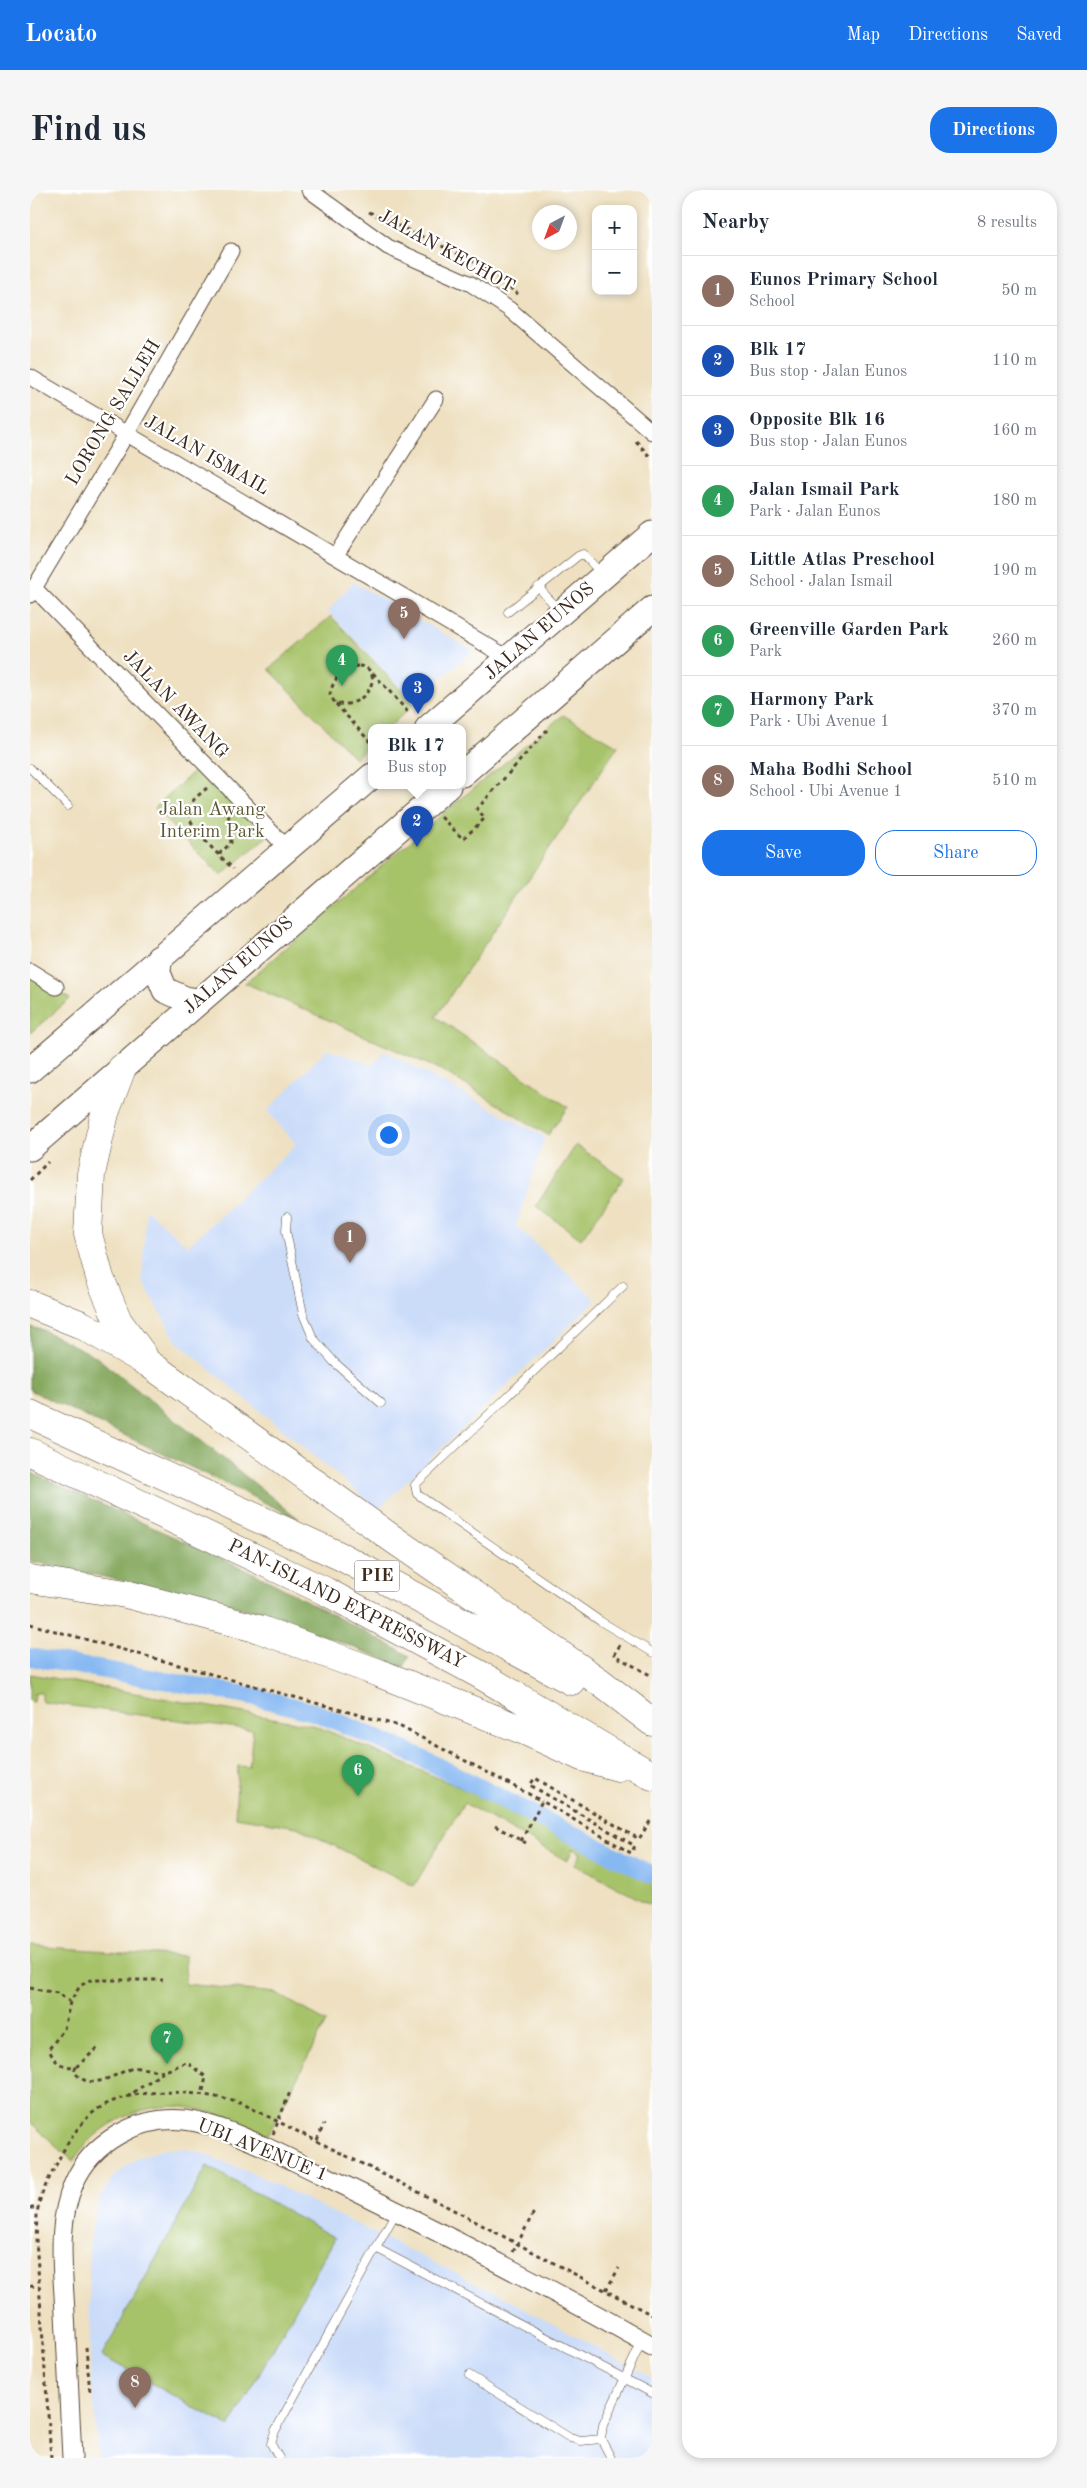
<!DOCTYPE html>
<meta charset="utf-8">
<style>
body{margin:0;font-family:"Old Standard TT",serif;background:#f6f6f7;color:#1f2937}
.controls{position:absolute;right:15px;top:15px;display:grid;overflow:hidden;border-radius:10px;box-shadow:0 2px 8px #0003}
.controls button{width:45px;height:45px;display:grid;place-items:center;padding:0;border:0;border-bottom:1px solid #e0e1e3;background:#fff;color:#1f2937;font:25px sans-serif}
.compass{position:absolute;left:502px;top:15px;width:45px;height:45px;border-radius:50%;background:#fff;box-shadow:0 2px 8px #0003;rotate:221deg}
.you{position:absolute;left:358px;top:944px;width:18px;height:18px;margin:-12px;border:4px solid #fff;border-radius:50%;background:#1a73e8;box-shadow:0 0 0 8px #1a73e833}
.badge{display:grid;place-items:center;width:32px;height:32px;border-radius:50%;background:#1a73e8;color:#fff;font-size:16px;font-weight:700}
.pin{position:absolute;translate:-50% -41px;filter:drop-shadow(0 1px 2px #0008)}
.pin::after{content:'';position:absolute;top:26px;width:18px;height:15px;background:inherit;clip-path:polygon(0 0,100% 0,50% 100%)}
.popup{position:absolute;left:338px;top:534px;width:98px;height:65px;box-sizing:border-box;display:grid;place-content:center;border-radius:10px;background:#fff;filter:drop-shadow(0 1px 4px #0005);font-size:16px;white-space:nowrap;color:#747a83}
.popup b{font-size:19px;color:#1f2937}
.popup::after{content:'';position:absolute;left:50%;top:100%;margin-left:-10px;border:10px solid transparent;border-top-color:#fff}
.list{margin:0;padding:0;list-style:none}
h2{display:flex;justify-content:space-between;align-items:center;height:65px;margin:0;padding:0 20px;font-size:21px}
h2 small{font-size:16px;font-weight:400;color:#747a83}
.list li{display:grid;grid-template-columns:32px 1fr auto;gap:15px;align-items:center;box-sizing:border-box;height:70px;padding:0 20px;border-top:1px solid #e0e1e3}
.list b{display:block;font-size:19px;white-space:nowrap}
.list p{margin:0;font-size:16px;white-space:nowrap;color:#747a83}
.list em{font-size:16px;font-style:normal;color:#747a83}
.actions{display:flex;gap:10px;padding:15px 20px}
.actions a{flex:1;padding:11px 0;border:1px solid #1a73e8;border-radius:20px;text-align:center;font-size:18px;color:#1a73e8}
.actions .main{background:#1a73e8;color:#fff}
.map{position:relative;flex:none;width:622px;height:2268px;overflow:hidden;border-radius:20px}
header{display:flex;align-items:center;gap:30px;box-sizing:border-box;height:70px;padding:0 25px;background:#1a73e8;color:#fff}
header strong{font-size:24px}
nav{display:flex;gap:28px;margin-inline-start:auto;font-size:18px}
.intro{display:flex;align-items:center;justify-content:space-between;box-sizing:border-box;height:120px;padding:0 30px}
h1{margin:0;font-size:35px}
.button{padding:12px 22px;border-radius:20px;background:#1a73e8;color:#fff;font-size:18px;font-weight:700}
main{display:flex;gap:30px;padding:0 30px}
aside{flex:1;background:#fff;border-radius:20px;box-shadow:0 2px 8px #0003}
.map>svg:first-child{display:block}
.built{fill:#cbdcf9}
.green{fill:#a7c36a;stroke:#717644}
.forest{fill:#85a95e;stroke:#606a3e}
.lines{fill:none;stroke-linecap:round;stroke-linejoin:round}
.canal{stroke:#86b8f2;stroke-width:18}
.service-casing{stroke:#564536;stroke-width:9}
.minor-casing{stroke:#564536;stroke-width:17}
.tertiary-casing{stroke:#564536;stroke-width:21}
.trunk-casing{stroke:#564536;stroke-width:27}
.motorway-casing{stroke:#564536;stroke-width:29}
.path{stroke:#564536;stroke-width:3;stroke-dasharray:4 4;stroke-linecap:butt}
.service{stroke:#fff;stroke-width:8}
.minor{stroke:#fff;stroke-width:15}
.tertiary{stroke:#fff;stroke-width:19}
.trunk{stroke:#fff;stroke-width:25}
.motorway{stroke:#fff;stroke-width:28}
.labels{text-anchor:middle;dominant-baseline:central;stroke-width:4.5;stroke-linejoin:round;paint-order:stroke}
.shield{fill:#fff;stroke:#766a62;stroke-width:1}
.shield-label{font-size:18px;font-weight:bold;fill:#3b2a1e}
.street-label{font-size:19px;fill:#3b2a1e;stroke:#fff}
.park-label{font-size:19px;fill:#5b5835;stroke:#fff}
</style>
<header>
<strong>Locato</strong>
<nav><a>Map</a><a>Directions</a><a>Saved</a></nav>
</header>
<div class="intro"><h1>Find us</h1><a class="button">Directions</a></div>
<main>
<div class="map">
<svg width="622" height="2268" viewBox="0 0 622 2268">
<rect width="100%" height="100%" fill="#fff"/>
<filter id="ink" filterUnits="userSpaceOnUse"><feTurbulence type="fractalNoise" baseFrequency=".02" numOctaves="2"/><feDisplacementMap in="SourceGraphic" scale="10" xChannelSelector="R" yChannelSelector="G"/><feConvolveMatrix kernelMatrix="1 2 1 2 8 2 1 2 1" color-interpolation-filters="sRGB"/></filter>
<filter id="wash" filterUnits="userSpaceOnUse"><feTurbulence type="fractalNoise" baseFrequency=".0096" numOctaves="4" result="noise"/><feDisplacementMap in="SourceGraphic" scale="20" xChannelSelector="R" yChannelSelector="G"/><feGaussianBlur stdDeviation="1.12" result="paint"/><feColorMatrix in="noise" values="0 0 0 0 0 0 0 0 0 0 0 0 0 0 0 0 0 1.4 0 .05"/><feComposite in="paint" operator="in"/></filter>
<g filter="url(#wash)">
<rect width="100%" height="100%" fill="#eee0c0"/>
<path class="built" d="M323,392l121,69 -61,50 -85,-90z
M297,859l46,16 11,-14 161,86 -29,89 80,74 -218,209 -201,-167 -35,-62 4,-71 42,37 108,-102 -29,-33z
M134,1959h20l12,2 65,26 247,122 144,79v80h-554l-8,-99 -1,-109 4,-30 7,-23 14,-21 23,-18z"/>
<path class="green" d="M301,426l83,88 -26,24h-16v15l-17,15 -86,-89z
M533,525l55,31 -182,271 132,90 -20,28 -105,-64 -198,-88 195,-167z
M172,574l68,70 -49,42 -67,-68z
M0,784l40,25 -40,34z
M546,955l48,33 -43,61 -45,-33z
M0,1484l286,52 150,64 186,94v22l-77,-41 6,-12 -8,-4 -6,12 -103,-58 -50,83 -117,-59 -62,-10 3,-51 11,1 4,-37 -211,-28v-9h-7l-1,9 -4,-1z
M0,1756l155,10v28l91,9 50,29 -58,113c-23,-9 -47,-21 -72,-26 -47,-11 -98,13 -123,52l-43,-39z
M177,1976l128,72 -105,189 -128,-71z"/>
<path class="forest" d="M0,1137l13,3 52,26 204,163 -269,-129z
M0,1282l228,103 152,81 -6,11 -69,-27 -109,-37 -196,-42z"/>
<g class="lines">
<path class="canal" d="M0,1467l222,39 65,17 101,43 234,119"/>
</g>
</g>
<g filter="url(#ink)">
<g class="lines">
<defs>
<path id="service" d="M508,397l21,23
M478,422l70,-56 5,-2 18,19
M0,578l38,38
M257,1027l-1,14 17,83 10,24 21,24 47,41
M593,1096l-208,199 2,9 183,127 52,31
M346,2058l276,145
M439,2185l101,63 11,3 20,-2
M249,2268l-8,-14 4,-13 121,-219
M581,2268l-10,-19 2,-14 39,-84"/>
<path id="minor" d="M279,0l79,57 83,37 38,25 143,123
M0,187l480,282
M306,365l100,-156
M4,398l254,261
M0,405l97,-162 104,-182
M0,781l26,16"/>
<path id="tertiary" d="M42,2268c-2,-48 -5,-97 -7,-145 -2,-44 -9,-89 9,-130 18,-42 65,-67 110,-63 41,4 101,37 139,55 111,54 222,110 329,171"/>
<path id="trunk" d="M398,538l224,-194
M432,584l190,-165
M129,768l-1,15 7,17 20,9 14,2
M0,880l342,-294
M0,958l418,-362"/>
<path id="motorway" d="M92,878l-17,45 -14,61 -3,60 12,44 18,43 25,34
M0,1114l52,21 66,38 242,174 210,145 52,40
M0,1224l312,143 229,124
M0,1262l295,139 154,83 173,102
M0,1389l96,15 133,35 120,44 146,58 57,26 36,10"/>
</defs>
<use href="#service" class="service-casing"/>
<use href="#minor" class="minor-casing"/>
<use href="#tertiary" class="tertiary-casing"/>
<use href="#trunk" class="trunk-casing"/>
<use href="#motorway" class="motorway-casing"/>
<path class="path" d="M339,22l107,50 42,32
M606,251l16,18
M329,476c29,3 6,46 -24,37l-5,-8c2,-15 14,-29 29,-29z
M343,483l35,39
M306,514l36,40
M177,598c-7,6 -16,12 -18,21 -5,16 33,48 44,60
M411,627l22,22 22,-21 -8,-9 70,-79
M189,664l12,-11 -3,-33
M0,990l18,-18
M0,1434l369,102 143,75
M590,1455l-6,10 38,21
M465,1636l31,17
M491,1651l21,-40 89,52 4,-7 -105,-61 5,-7 104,61 13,-21
M0,1798l27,5 13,9 10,-16 10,-6h73
M40,1812l-6,27 -15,20c5,14 13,18 27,18l24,-21
M46,1877l-2,4c16,24 42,1 60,-3 8,-1 19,3 27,3 8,0 18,-6 25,-9l20,15 -4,18
M97,1907l36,-25
M243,1944l17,-42
M287,1950l7,-16
M0,2018h8
M483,2062l21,-40
M0,2096l9,1
M576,2100l13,-22
M56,2157l4,46
M21,2268l-15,-219c1,-10 0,-21 2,-31 3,-16 12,-31 19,-45 7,-15 18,-33 30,-45 35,-36 113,-28 156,-14l203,102 206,109"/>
<use href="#service" class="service"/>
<use href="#minor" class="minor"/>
<use href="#tertiary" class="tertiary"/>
<use href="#trunk" class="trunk"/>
<use href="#motorway" class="motorway"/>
</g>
</g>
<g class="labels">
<rect class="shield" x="324.5" y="1370.5" width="45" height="31" rx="4"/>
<g class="shield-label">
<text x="347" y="1386">PIE</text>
</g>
<g class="street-label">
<text transform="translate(416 62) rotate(29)">JALAN KECHOT</text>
<text transform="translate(84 223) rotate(-59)">LORONG SALLEH</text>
<text transform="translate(176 266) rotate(30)">JALAN ISMAIL</text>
<text transform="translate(510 442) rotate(-41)">JALAN EUNOS</text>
<text transform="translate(145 515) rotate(46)">JALAN AWANG</text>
<text transform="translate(209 776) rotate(-41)">JALAN EUNOS</text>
<text transform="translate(316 1415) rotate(27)">PAN-ISLAND EXPRESSWAY</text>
<text transform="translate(232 1961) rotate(22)">UBI AVENUE 1</text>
</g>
<g class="park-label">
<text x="182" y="620">Jalan Awang<tspan x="182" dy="22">Interim Park</tspan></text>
</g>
</g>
</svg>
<div class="controls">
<button>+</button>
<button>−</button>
</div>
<svg class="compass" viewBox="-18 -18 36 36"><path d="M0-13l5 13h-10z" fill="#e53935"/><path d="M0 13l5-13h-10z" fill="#747a83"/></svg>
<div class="you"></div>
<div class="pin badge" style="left:320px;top:1073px;background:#8d6e63">1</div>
<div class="pin badge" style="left:387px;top:657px;background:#1a4fb4">2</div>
<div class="popup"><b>Blk 17</b>Bus stop</div>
<div class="pin badge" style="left:388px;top:524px;background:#1a4fb4">3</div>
<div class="pin badge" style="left:312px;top:496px;background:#2e9e5b">4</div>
<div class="pin badge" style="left:374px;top:449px;background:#8d6e63">5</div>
<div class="pin badge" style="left:328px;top:1606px;background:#2e9e5b">6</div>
<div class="pin badge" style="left:137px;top:1874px;background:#2e9e5b">7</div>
<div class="pin badge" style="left:105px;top:2218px;background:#8d6e63">8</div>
</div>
<aside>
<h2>Nearby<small>8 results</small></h2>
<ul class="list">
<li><span class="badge" style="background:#8d6e63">1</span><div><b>Eunos Primary School</b><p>School</p></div><em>50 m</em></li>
<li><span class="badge" style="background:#1a4fb4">2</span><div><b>Blk 17</b><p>Bus stop · Jalan Eunos</p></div><em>110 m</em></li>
<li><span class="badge" style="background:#1a4fb4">3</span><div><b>Opposite Blk 16</b><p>Bus stop · Jalan Eunos</p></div><em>160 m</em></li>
<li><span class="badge" style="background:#2e9e5b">4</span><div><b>Jalan Ismail Park</b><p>Park · Jalan Eunos</p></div><em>180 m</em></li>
<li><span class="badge" style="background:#8d6e63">5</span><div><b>Little Atlas Preschool</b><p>School · Jalan Ismail</p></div><em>190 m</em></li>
<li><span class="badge" style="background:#2e9e5b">6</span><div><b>Greenville Garden Park</b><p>Park</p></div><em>260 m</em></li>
<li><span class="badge" style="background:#2e9e5b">7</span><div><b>Harmony Park</b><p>Park · Ubi Avenue 1</p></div><em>370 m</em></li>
<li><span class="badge" style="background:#8d6e63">8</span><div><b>Maha Bodhi School</b><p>School · Ubi Avenue 1</p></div><em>510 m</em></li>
</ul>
<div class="actions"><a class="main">Save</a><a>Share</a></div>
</aside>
</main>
